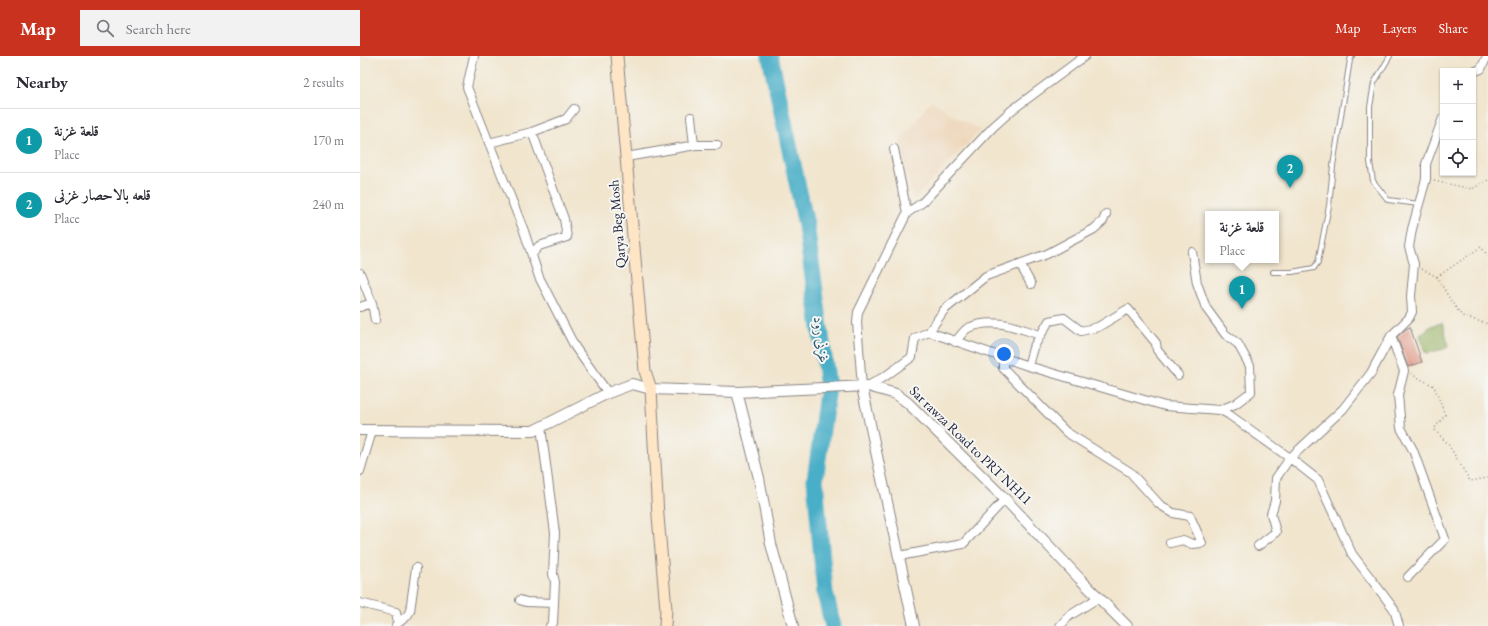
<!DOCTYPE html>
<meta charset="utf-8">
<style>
body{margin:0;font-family:"EB Garamond",Amiri,serif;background:#f2f2f3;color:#2b2b33}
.controls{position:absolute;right:12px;top:12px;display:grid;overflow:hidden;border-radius:0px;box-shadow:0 1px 3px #0004}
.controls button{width:36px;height:36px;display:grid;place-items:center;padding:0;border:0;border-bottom:1px solid #e1e1e2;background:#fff;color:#2b2b33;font:20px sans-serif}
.you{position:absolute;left:644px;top:298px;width:14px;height:14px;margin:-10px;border:3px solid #fff;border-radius:50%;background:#1a73e8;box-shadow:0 0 0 6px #1a73e833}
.badge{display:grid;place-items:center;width:26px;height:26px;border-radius:50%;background:#c8321e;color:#fff;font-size:13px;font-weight:700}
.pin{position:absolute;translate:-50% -33px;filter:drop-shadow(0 1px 2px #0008)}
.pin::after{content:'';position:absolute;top:21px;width:14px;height:12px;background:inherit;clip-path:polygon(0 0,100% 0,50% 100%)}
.popup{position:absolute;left:845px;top:155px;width:74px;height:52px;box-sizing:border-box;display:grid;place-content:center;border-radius:0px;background:#fff;filter:drop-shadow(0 1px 3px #0005);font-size:13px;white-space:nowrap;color:#7c7c81}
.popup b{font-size:15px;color:#2b2b33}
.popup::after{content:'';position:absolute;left:50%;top:100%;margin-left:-8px;border:8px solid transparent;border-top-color:#fff}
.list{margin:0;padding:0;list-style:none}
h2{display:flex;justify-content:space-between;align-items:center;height:52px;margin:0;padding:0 16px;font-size:17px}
h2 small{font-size:13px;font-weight:400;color:#7c7c81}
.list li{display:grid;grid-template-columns:26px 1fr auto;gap:12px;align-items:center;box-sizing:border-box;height:64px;padding:0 16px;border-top:1px solid #e1e1e2}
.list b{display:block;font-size:15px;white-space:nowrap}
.list p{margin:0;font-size:13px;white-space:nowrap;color:#7c7c81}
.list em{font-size:13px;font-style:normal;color:#7c7c81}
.icon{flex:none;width:22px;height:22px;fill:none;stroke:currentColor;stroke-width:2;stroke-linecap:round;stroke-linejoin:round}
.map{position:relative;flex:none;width:1128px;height:570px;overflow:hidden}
header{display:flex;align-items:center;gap:24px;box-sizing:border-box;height:56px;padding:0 20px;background:#c8321e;color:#fff}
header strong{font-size:19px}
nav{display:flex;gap:22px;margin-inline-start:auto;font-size:14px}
.search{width:280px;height:36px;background:#f2f2f3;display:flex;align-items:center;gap:10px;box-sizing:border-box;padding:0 14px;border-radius:0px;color:#7c7c81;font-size:15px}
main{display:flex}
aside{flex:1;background:#fff}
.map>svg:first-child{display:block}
.built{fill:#eed7bb}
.forest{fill:#98b365;stroke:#5d6a50}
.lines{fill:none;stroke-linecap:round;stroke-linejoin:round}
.river{stroke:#48aec7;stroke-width:17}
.building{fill:#e09887}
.service-casing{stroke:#8a8484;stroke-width:6}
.minor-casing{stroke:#8a8484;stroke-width:10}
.tertiary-casing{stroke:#8a8484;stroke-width:12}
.secondary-casing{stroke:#8a8484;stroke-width:13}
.path{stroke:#8a8484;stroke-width:1.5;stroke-dasharray:1 3;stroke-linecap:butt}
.service{stroke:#fff;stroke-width:4}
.minor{stroke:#fff;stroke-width:8}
.tertiary{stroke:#fff;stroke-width:10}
.secondary{stroke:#fde5c5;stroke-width:11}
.labels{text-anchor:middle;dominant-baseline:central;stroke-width:4;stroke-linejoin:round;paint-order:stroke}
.street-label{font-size:14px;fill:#22223b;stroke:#f6f6f2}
.water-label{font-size:15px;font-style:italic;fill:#315a73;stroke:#f6f6f2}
</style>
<header>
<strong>Map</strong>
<div class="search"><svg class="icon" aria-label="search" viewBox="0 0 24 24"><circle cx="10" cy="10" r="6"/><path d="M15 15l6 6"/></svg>Search here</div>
<nav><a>Map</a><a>Layers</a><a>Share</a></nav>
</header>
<main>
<aside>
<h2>Nearby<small>2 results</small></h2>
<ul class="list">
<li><span class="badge" style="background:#0f9aa8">1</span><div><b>قلعة غزنة</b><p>Place</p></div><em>170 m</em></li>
<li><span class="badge" style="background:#0f9aa8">2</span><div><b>قلعه بالاحصار غزنی</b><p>Place</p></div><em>240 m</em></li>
</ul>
</aside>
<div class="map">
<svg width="1128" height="570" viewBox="0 0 1128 570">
<rect width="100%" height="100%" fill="#f6f6f2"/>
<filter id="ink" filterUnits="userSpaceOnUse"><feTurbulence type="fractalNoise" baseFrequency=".025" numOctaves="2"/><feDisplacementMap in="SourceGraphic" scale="8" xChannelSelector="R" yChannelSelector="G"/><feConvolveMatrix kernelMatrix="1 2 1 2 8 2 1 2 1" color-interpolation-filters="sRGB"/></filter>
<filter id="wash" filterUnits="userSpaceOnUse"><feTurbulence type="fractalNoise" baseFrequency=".012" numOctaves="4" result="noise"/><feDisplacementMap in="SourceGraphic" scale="16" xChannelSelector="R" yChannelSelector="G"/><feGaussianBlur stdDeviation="0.9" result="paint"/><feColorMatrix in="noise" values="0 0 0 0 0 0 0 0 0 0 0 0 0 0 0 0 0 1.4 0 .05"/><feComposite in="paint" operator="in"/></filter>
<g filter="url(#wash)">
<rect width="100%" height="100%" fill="#f1e5cd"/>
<path class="built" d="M572,44l18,14 30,16 -67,70 -13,-58z"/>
<path class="forest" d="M1082,267c4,7 3,15 7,22l-2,3 -19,5 -3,-1 -5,-17 11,-9z"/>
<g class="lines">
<path class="river" d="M410,0l36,169 22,162 -13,93 10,113 8,33"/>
</g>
<g id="blocks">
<path class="building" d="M1050,271l12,35 -14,5 -11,-30 9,-8z"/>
</g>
</g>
<g filter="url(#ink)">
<use href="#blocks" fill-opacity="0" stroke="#8a8484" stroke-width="1"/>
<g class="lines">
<defs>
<path id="service" d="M1030,0l-16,27 -4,24v55l3,19 15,19 31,4
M913,216h19l22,-4 4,-6 11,-56 4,-40 17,-106 2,-4"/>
<path id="minor" d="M114,0l-7,31 57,144 15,46 36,70 33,46
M1113,16l8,-3 6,-13
M331,61l3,28
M129,87l43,-11 34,-13 8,-10
M534,93l13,64
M266,101l70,-12h21
M832,196l5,31 9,25 19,26 13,10 12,22 1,26 -16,12 -15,6
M172,198l7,-8 28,-9 -3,-18 -32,-87
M660,208l11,20
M0,217l12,30 3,17
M0,251l12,-4
M569,276l99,34 137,40 55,4 8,4 62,44 28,22 34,74 42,55 5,17
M1031,280l13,35 -6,24 3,33 12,22 32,89 -37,38
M595,286c4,-4 8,-11 13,-14 25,-11 48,-1 72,7
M643,302v10l63,64 64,40 29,32 14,9 17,3 12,27 -10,1 -9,-4 -13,3
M668,310l5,-18 16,-27 15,-3 17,13 17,-4 30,-18 28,34 1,7 21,25
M508,330l19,-11 25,-18 3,-19 14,-6 15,-22 42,-34 61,-22 47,-25 9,-8 3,-7
M502,331l-5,-65 1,-10 49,-99 16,-11 70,-75 19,-17 73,-54
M181,371l14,106 -2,41 2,8 -2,41 -3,3
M0,415l12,-40
M898,490l18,-14 -5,-18 4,-13 1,-23 14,-20 53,-49 28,-36 20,-37 18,-18 3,-6 -1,-16 3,-32 -5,-17 3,-18 14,-50v-15l17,-46
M539,500l64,-12 42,-45
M160,544l6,2 28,1
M0,547l36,9 2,11 -2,2
M38,567l9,-7 3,-5 6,-43
M700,570l9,-10 29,-18"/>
<path id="tertiary" d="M502,331l52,239
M377,336l22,86 12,66 22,82
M0,374l173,1 75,-38 24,-9 19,5 86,3 131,-6 28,8 12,9 97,96 74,79 48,48"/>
<path id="secondary" d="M257,0l28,315 6,18 7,127 8,93 -1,17"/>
</defs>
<use href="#service" class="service-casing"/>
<use href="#minor" class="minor-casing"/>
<use href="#tertiary" class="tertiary-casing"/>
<use href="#secondary" class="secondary-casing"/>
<path class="path" d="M1074,125l38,8 16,-9
M1062,213l15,8 14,24 11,15 26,8
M1077,221l44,-30 7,9
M1051,318l23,12 11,29 -11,14 14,15 22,37 18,-3"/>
<use href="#service" class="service"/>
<use href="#minor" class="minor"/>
<use href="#tertiary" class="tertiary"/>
<use href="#secondary" class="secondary"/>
</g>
</g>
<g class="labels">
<g class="street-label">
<text transform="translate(257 168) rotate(-95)">Qarya Beg Mosh</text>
<text transform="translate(611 389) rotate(44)">Sar rawza Road to PRT NH11</text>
</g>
<g class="water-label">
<text transform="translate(462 284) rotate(83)">غزنی رود</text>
</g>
</g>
</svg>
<div class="controls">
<button>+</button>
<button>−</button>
<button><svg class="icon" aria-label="locate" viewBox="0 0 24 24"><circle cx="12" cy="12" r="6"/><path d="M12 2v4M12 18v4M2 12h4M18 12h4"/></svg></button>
</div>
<div class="you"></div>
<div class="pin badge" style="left:882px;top:253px;background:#0f9aa8">1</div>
<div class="popup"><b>قلعة غزنة</b>Place</div>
<div class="pin badge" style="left:930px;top:132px;background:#0f9aa8">2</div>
</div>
</main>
